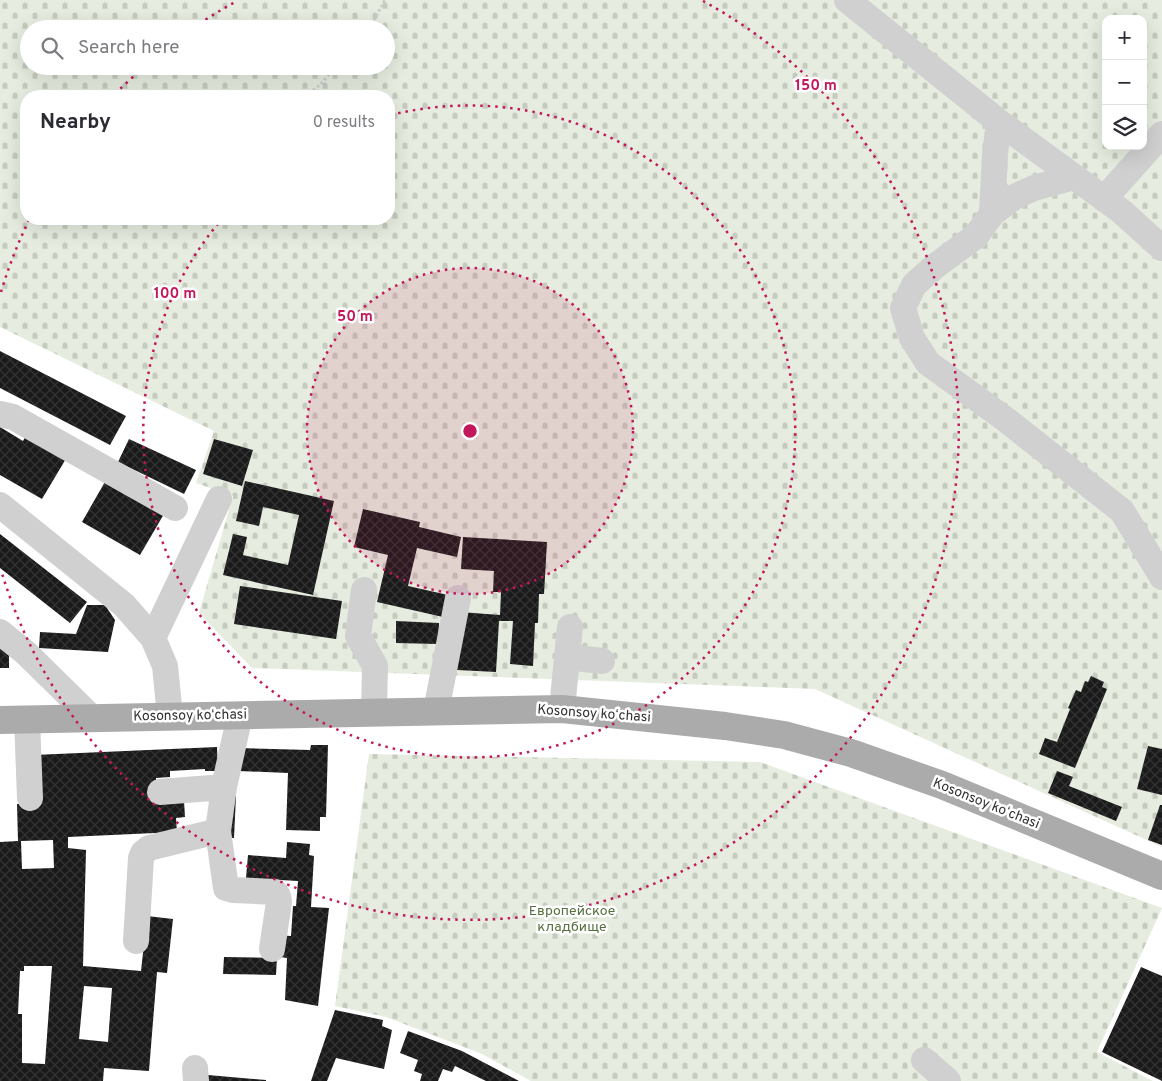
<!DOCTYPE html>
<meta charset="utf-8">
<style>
body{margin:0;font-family:Overpass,sans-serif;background:#f7f7f7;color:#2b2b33}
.controls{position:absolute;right:15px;top:15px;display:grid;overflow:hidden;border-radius:10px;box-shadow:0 5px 20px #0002}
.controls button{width:45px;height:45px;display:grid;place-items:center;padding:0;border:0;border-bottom:1px solid #e1e1e2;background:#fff;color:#2b2b33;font:25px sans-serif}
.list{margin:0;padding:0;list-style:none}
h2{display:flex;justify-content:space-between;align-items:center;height:65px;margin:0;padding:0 20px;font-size:21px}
h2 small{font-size:16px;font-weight:400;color:#7c7c81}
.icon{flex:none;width:28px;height:28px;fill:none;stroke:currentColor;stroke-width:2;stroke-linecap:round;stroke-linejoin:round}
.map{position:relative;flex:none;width:1162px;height:1081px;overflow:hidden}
.search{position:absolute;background:#fff;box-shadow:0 5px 20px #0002;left:20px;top:20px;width:375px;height:55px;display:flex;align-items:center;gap:12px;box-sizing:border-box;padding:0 18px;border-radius:28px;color:#7c7c81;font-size:19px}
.panel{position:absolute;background:#fff;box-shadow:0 5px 20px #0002;left:20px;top:90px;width:375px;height:135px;border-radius:20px}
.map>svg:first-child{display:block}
.cemetery{fill:url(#cemetery-stones);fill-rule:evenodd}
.building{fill:url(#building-cross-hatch);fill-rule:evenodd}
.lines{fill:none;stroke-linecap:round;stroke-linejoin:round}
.path{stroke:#cdcdcd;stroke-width:3;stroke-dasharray:2.5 2.5;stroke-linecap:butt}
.minor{stroke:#d0d0d0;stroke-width:26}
.major{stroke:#ababab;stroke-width:28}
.ring{fill:none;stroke:#c2185b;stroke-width:2.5;stroke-dasharray:2.5 5}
.labels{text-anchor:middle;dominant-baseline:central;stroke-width:5;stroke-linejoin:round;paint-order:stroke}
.street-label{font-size:14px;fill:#333;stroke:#fff}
.park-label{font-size:14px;fill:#56703f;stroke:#fff}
.centre{fill:#c2185b;stroke:#fff;stroke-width:2.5}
.ring-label{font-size:15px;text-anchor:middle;font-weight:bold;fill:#c2185b;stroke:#fff;stroke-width:5;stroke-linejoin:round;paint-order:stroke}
</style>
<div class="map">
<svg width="1162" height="1081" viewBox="0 0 1162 1081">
<defs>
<pattern id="cemetery-stones" width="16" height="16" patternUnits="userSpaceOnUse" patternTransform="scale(1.25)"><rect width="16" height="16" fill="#e6ecdf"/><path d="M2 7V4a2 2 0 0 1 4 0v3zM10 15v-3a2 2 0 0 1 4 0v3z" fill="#c6cbc0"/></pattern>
<pattern id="building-cross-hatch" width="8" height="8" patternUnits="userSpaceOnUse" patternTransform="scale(1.25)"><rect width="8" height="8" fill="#1a1a1a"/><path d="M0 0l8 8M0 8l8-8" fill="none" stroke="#333"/></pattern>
</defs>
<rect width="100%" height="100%" fill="#fff"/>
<path class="cemetery" d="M0,0h1162v847l-347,-158 -563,-21 -53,-55 34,-117 -37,-13 18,-52 -214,-104zM1106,19h37v127h-37zM29,29h357v37h-357zM26,96h363v123h-363z
M369,754l391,8 402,146 -65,144 56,29h-622l-49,-27 -96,-37 -51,-11z"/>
<path class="building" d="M0,351l126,65 -16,29 -110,-57z
M0,427l23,14 4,-7 40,23 -25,42 -42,-24z
M129,439l67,31 -12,24 -66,-32z
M214,439l39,11 -11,36 -39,-12z
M106,480l58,34 -24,41 -58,-33z
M245,481l89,20 -21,94 -90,-20 10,-41 14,3 -4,18 45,10 11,-50 -36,-8 -4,19 -23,-5z
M363,509l57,13 -1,5 42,10 -4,20 -40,-9 -9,38 40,9 -5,22 -66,-15 11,-47 -34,-8z
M0,534l87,68 -17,21 -70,-55z
M463,537l84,5 -3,52h-5l-1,29h-3l-2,43 -23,-2 3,-43h-14l-3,51 -39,-2 3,-58 40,3 1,-23h-8l1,-21 -33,-2z
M240,586l102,15 -6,38 -102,-15z
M87,605h18l10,15 -7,32 -69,-4 1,-16 36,2z
M396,621l43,2 -1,21 -42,-1z
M0,644h9v24h-9z
M1091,676l13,6 -2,5 5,2 -32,79 -36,-14 6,-16 12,4 13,-33 -2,-1 8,-18 5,2 4,-11 3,1z
M311,745h17l-2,72h-6v14l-34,-1 2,-57 -49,-2 1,-23 70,2z
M1148,746l14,3v46l-25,-6z
M217,747l1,24h-13v-2l-35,2v6l-14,1 1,24 27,-1 1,16 -9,1 1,14 -109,5v11l18,2 -3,116 58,5 6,-55 26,3 -6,54 -10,-1 -8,99 -45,-3 -1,13h-103v-239l18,-1 -1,-37h19l-2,-49zM53,840l1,28 -32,1 -1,-28zM24,966h28l-7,98 -23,-1v-49h-4l2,-43h4zM84,986l28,2 -4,54 -29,-3z
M1057,771l16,6 -4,9 53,21 -6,14 -68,-28z
M225,795l11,1 -2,42h-12z
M1160,805h2v40l-14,-5z
M287,842l23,2 -1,11 5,1 -3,51 18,1 -11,98 -33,-6 2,-42 -13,-2 1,-21 16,1 2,-30h3l2,-25 -52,-3 2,-23 38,3z
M224,957l53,1 -1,17 -53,-1z
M1141,967l21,9v105l-60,-29z
M335,1010l48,10 -1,6 10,4 -8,39 -48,-11 -9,23h-16z
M408,1031l54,20 57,30h-33l-31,-15 -3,6 -9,-3 -5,12h-18l2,-7 -8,-3 4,-11 -18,-7z
M208,1075l58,5v1h-58z"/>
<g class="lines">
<path class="path" d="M369,29l16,-29
M305,96l15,-11 16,-19"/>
<path class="minor" d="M847,0l152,122 122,89 41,37
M1074,177l-40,11 -20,9 -22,17 -16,22 -42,31 -20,18 -11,23 9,30 16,25 77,56 117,92 40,66
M1104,199l58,-65
M992,214l3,-60 4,-32
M0,414l13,3 162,91
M0,505l124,100 29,33 12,28 5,50
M364,590l-6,46 17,30 -1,46
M0,632l26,21 66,65
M153,638l66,-139
M567,657l35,4
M562,709l8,-82
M436,711l22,-113
M27,719l3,79
M160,792l64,-5
M218,831l8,57 7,2 42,2 3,4 1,6 -7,47
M136,941l5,-83 2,-5 6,-5 69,-17 6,-44 16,-72
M924,1060l24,21
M195,1068l1,13"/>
<path class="major" d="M0,720l562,-11 163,17 59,9 67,18 91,32 220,91"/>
</g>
<circle cx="470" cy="431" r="163" fill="#c2185b" fill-opacity=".12"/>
<g class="ring">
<circle cx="470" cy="431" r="163"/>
<path d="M391 115A326 326 0 1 1 222 219"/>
<path d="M1 292A489 489 0 0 1 29 220M115 94A489 489 0 0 1 143 68M193 28A489 489 0 0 1 237 1M703 1A489 489 0 1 1 1 570"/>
</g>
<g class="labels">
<g class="street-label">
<text transform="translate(594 714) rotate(4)">Kosonsoy koʻchasi</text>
<text transform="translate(190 716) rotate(-1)">Kosonsoy koʻchasi</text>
<text transform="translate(986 804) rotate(22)">Kosonsoy koʻchasi</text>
</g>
<g class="park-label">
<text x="572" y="911">Европейское<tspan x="572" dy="16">кладбище</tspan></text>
</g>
</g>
<circle cx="470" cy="431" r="8" class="centre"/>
<g class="ring-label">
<text x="816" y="90">150 m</text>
<text x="175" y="298">100 m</text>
<text x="355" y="321">50 m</text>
</g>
</svg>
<div class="controls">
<button>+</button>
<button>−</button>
<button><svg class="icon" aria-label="layers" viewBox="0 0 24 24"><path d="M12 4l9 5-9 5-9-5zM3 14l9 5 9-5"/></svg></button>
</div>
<div class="search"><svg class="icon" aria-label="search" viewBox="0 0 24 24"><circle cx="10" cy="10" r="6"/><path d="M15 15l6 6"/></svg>Search here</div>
<section class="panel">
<h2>Nearby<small>0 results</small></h2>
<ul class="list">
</ul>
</section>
</div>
